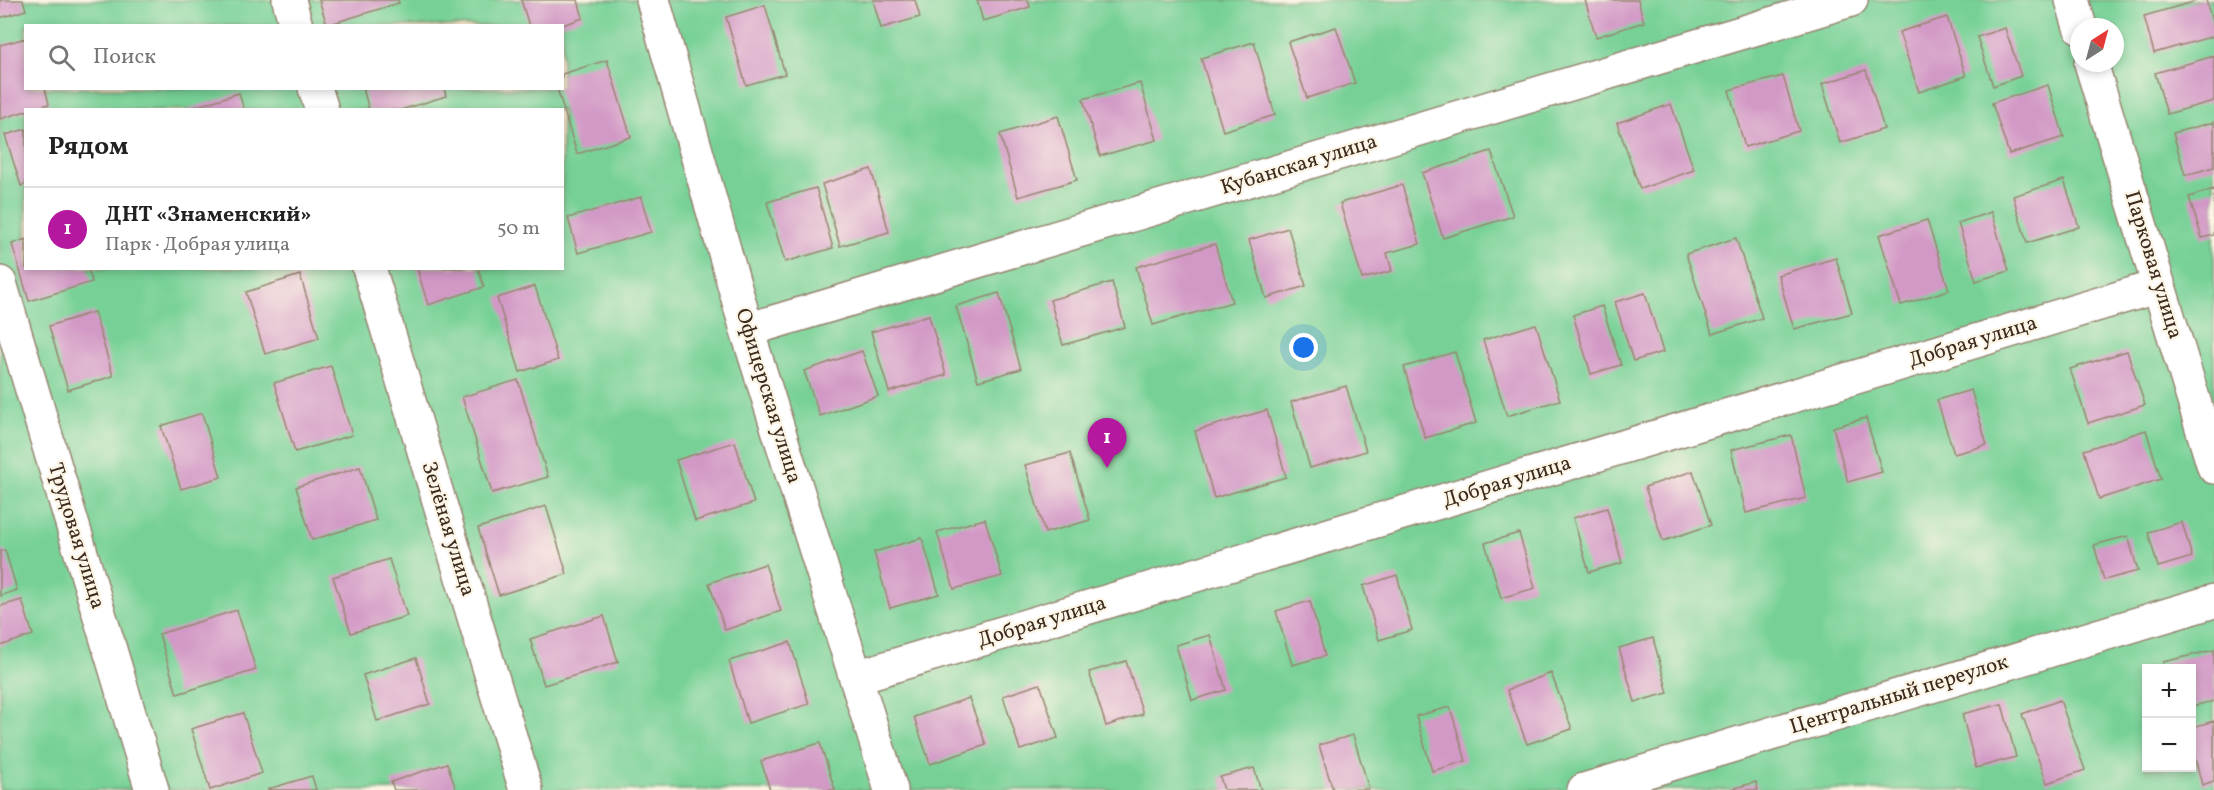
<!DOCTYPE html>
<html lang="ru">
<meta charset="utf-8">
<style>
body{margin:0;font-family:Vollkorn,serif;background:#f2f2f2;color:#222}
.controls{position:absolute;right:18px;bottom:18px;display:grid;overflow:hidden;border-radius:0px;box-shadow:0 3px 9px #0003}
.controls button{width:54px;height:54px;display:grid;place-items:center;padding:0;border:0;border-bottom:2px solid #e0e0e0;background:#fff;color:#222;font:30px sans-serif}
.compass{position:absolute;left:2070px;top:18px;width:54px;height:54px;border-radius:50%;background:#fff;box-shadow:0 3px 9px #0003;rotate:36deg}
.you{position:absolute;left:1304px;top:348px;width:21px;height:21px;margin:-15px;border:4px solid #fff;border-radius:50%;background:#1a73e8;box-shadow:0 0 0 9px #1a73e833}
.badge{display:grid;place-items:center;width:39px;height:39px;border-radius:50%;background:#b5179e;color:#fff;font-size:20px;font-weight:700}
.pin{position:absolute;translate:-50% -50px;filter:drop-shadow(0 2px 3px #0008)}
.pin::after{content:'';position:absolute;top:32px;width:21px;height:18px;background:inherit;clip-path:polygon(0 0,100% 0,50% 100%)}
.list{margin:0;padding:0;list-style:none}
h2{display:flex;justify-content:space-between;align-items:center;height:78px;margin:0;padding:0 24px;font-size:26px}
h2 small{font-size:20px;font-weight:400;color:#767676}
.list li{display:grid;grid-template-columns:39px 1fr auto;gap:18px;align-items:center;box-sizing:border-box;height:84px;padding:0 24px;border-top:2px solid #e0e0e0}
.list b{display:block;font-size:22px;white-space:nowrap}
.list p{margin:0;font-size:20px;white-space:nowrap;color:#767676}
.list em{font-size:20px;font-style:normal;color:#767676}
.icon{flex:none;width:33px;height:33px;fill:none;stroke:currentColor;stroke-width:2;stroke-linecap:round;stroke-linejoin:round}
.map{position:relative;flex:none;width:2214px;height:790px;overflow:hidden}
.search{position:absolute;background:#fff;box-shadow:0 3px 9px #0003;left:24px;top:24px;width:540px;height:66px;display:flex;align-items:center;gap:15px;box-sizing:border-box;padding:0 21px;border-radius:0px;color:#767676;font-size:22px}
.panel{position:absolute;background:#fff;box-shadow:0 3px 9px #0003;left:24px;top:108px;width:540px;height:162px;border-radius:0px}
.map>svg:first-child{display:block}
.green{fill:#77d197;stroke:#597e5a;stroke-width:1.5;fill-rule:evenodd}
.building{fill:#d298c6}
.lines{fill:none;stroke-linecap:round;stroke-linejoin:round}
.minor-casing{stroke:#978672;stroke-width:36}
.minor{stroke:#fff;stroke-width:33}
.labels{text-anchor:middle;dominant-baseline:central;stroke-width:4.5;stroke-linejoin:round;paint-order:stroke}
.street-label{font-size:21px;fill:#3b2a1e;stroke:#fcf5e5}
</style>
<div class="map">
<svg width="2214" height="790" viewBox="0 0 2214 790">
<rect width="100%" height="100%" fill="#fcf5e5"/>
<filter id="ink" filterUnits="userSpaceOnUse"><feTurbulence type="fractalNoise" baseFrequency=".0167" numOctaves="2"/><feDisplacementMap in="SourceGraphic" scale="12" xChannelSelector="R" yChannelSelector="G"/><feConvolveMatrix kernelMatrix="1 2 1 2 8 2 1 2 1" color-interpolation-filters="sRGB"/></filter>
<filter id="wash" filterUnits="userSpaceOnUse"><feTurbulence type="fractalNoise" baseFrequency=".008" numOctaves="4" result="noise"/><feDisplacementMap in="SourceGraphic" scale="24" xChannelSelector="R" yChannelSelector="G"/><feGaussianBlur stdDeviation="1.35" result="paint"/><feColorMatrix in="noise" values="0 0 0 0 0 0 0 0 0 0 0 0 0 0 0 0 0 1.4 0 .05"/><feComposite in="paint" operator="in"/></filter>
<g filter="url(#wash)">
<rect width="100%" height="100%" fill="#f3e2c5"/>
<path class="green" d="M0,0h2214v790h-2214zM26,26h536v62h-536zM2079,27h36v36h-36zM26,110h536v158h-536zM2146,668h46v100h-46z"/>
<g id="blocks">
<path class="building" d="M0,0h23l3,10 -26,8z
M319,0h79l1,3 -72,22z
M521,0h57l5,18 -23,8h-31z
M873,0h42l5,17 -39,11z
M977,0h51l2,7 -47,14z
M1585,0h53l6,22 -48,15z
M2200,0h6l8,29v7l-60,17 -10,-37z
M765,5l20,69 -39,11 -20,-68z
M1947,17l19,59 -47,16 -20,-60z
M1336,27l19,56 -48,15 -19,-56z
M2005,28l16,48 -28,10 -16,-49z
M26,38v50h19l4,16 -49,15v-74z
M1254,42l21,73 -52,16 -22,-73z
M2214,56v45l-47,13 -12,-41z
M607,60l24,77 -54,17 -20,-66h5v-14z
M1866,70l18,59 -44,14 -18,-59z
M1783,76l16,55 -54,16 -16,-57z
M1140,83l17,57 -57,16 -17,-57z
M2048,85l16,52 -55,17 -17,-51z
M363,88h81l2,8 -45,14h-32z
M239,93l5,17h-55l-1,-1z
M1671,104l23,66 -54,19 -23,-66z
M1058,116l19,64 -59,17 -18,-63z
M2214,122v45l-29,8 -12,-42z
M26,129v55l-5,2 -16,-51z
M1491,151l22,65 -70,22 -21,-65z
M871,169l18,63 -49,14 -18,-62z
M2064,180l15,47 -52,16 -14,-47z
M1402,185l18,59 -33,9 5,18 -30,8 -22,-76z
M816,188l17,60 -48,14 -18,-60z
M2214,189v46l-12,3 -13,-41z
M641,197l10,35 -73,21 -10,-35z
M1991,212l18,59 -33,10 -18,-58z
M1927,220l22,70 -48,15 -22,-70z
M1288,228l18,58 -40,12 -17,-58z
M1736,238l26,80 -50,16 -26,-80z
M26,239v29h62l4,14 -63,19 -17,-57z
M1215,244l17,58 -79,23 -17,-58z
M1836,258l16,55 -58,16 -16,-54z
M417,268h61l6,19 -56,18z
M300,275l19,63 -54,16 -19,-62z
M1112,282l13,45 -62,18 -13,-45z
M535,286l23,74 -38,12 -23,-74z
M999,293l22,76 -43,12 -22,-75z
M1645,293l18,59 -30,9 -18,-59z
M1602,306l19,59 -30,9 -18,-59z
M94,312l19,64 -45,14 -19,-64z
M929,315l17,60 -57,17 -18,-60z
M1536,324l24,76 -53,16 -24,-76z
M862,351l16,45 -58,20 -16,-45z
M2127,351l18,54 -57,18 -18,-54z
M1455,352l21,71 -51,15 -21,-71z
M331,366l21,69 -57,17 -21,-69z
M518,380l30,97 -56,16 -30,-96z
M1346,386l20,65 -56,17 -19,-66z
M1971,390l16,55 -33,9 -17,-54z
M1267,410l19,67 -72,21 -19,-67z
M202,413l19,64 -40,12 -20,-63z
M1866,418l16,54 -34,10 -15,-55z
M2146,430l15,49 -62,20 -15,-49z
M1791,435l15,63 -60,15 -15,-63z
M735,442l19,61 -59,18 -19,-61z
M1070,453l20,67 -45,13 -20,-68z
M360,467l16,53 -64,20 -16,-53z
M1693,471l18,54 -48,16 -18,-54z
M546,506l21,68 -68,21 -21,-67z
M1607,508l15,55 -33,9 -16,-54z
M985,519l17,57 -48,13 -17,-57z
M2182,522l10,35 -34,10 -10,-35z
M1519,533l16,55 -34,10 -16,-55z
M2128,536l10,35 -34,9 -10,-35z
M922,538l17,56 -49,14 -16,-56z
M5,550l12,40 -17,6v-45z
M389,559l18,57 -56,17 -18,-56z
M765,564l16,47 -56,19 -16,-47z
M1397,575l15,55 -33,10 -16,-54z
M22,600l11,35 -33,11v-40z
M1310,601l15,55 -33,9 -16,-54z
M237,610l19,60 -79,24 -18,-60z
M604,616l14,46 -74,23 -14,-46z
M1210,635l16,55 -34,10 -16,-55z
M1653,638l15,55 -33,9 -16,-54z
M790,642l19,62 -61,19 -19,-62z
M2214,650v51l-22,5v-38h-28l-1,-6z
M416,658l14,46 -53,17 -14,-46z
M1126,661l17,53 -37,12 -17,-54z
M1551,673l21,56 -45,15 -20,-54z
M1040,684l18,54 -38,12 -17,-54z
M969,698l17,47 -56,19 -16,-47z
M2060,700l25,70 -38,13 -25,-69z
M2002,704l14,53 -40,11 -14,-54z
M1450,707l16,54 -34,10 -16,-55z
M243,713l19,60 -52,17 -19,-61z
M2214,721v60l-12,4 -10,-38v-20z
M1353,735l16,54 -36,1 -14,-45z
M820,743l15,47h-65l-9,-29z
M447,763l9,27h-62l-3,-8z
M1254,768l7,22h-37l-4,-13z
M312,776l4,14h-48v-1z
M1756,782l2,8h-27v-1z"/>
</g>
</g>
<g filter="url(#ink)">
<use href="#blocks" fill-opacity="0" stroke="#978672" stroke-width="1.5"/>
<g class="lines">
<defs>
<path id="minor" d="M289,0l7,26
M653,0l94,330 144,460
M2072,0l8,27
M2091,63l123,404
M315,88l7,22
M369,268l157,522
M0,283l152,507
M747,330l1104,-330
M856,677l1303,-391
M1584,790l630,-189"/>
</defs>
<use href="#minor" class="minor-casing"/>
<use href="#minor" class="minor"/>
</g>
</g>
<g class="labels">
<g class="street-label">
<text transform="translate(1299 165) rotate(-17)">Кубанская улица</text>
<text transform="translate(2153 265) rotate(73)">Парковая улица</text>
<text transform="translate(1973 342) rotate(-17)">Добрая улица</text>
<text transform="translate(768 396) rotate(73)">Офицерская улица</text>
<text transform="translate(1507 482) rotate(-17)">Добрая улица</text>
<text transform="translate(448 529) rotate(73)">Зелёная улица</text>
<text transform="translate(76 536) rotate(73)">Трудовая улица</text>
<text transform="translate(1042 622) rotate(-17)">Добрая улица</text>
<text transform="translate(1899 695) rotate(-17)">Центральный переулок</text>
</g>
</g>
</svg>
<div class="controls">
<button>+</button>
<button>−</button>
</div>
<svg class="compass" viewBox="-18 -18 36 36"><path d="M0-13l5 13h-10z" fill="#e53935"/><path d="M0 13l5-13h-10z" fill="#767676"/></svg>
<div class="you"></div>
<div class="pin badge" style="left:1107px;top:468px">1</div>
<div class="search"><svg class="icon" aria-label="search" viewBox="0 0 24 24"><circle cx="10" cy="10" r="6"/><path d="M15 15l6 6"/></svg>Поиск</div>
<section class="panel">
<h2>Рядом<small></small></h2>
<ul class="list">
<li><span class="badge">1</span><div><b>ДНТ «Знаменский»</b><p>Парк · Добрая улица</p></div><em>50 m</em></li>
</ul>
</section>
</div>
